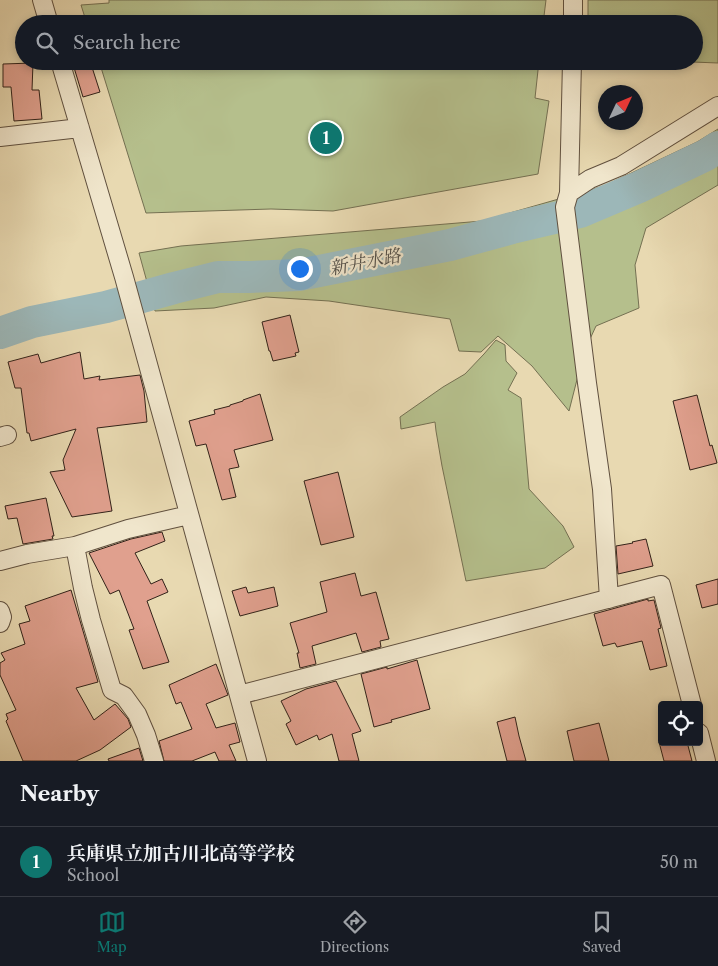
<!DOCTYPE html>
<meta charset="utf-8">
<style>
body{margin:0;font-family:"Libre Caslon Text","Noto Serif JP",serif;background:#242831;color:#f1f3f6}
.controls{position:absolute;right:15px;bottom:15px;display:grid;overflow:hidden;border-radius:5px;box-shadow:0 2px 8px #0003}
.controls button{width:45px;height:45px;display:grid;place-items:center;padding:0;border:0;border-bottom:1px solid #363941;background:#171b24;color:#f1f3f6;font:25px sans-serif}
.compass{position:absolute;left:598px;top:85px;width:45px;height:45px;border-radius:50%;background:#171b24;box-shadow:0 2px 8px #0003;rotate:46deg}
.you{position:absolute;left:299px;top:268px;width:18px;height:18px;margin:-12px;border:4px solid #fff;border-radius:50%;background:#1a73e8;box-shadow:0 0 0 8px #1a73e833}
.badge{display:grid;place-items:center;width:32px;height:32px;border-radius:50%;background:#0f766e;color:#fff;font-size:16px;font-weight:700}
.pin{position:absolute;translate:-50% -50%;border:2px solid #fff;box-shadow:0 1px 5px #0006}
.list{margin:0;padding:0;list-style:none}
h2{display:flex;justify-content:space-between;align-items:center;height:65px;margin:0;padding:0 20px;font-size:21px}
h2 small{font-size:16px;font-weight:400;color:#9ea1a6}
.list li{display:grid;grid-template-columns:32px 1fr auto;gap:15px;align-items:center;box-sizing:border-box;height:70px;padding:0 20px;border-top:1px solid #363941}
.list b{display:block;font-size:19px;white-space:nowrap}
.list p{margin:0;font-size:16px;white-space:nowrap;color:#9ea1a6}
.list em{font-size:16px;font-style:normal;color:#9ea1a6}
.icon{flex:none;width:28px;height:28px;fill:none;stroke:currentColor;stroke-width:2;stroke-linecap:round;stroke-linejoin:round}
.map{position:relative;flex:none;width:718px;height:761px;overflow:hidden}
.search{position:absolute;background:#171b24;box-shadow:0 2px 8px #0003;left:15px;right:15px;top:15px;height:55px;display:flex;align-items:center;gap:12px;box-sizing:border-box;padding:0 18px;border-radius:28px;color:#9ea1a6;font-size:19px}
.sheet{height:135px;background:#171b24}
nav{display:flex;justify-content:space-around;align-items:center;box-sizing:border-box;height:70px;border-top:1px solid #363941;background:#171b24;font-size:14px;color:#9ea1a6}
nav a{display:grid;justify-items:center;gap:2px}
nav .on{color:#0f766e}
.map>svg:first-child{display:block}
.green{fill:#b5bf8c;stroke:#747052}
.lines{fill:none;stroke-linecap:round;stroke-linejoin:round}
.river{stroke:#9cb7b8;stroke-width:32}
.building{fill:#e0a08e;stroke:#322219}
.street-casing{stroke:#60503f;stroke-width:20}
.street{stroke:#f0e6cc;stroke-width:18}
.labels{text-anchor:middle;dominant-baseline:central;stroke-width:4.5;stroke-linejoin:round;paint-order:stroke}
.water-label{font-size:18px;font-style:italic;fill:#524f49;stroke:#f0e6cc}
</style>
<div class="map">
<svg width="718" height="761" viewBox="0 0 718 761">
<rect width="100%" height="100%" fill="#e8d9b1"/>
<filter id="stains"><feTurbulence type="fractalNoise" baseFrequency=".004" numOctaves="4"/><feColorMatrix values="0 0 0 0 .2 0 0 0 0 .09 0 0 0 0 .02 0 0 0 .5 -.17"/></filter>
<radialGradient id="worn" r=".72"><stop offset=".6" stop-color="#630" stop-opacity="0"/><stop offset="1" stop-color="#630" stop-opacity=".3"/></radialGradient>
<path class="green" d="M109,0h437l-3,24h-456l-6,-19 28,-2z
M588,0h130v63l-51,-2h27v-37h-106z
M99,61h440l-4,37 14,3 -11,73 -205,37 -62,-2 -125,4z
M718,129v56l-72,43 -11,37 4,43 -43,18 -12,26 -15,59 -37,-45 -34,-30 -17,16 -22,-1 -9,-32 -121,-18 -63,-4 -52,11 -59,3 -16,-58 42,-7 301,-25 122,-35 93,-44z
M496,340l9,5 1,16 11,12 -9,17 13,8 8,91 34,37 11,21 -29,21 -79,13 -24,-115 -6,-35 -1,-9 -34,7 -1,-12 43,-30 22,-13 19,-20z"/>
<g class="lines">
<path class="river" d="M0,333l32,-11 74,-15 68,-19 44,-11h32l49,-2 151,-30 62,-17 68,-16 59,-25 67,-32 12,-8"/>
</g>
<path class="building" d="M72,61h18l10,31 -17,5z
M33,63l-1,27h7l3,29 -28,2 -3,-34h-8v-23z
M290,315l9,37 -4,1 1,3 -23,5 -3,-10h-1l-7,-29z
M80,352l4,27 16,-3 -1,4 41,-5 4,16 3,31 -50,6 15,83 -40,6 -22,-45 15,-2 -2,-10 13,-31 -45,12 -2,-8h-2l-6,-45h-6l-7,-26 30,-8 3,9z
M260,394l13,46 -39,10 5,17 -10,2 7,28 -14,3 -16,-56 -10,2 -7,-25 26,-7 -1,-4 16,-4v-1l13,-4v-1z
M697,395l13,51 2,-1 5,18 -27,7 -17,-69z
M338,472l16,65 -33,8 -17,-64z
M46,498l8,38h-2l1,3 -30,5 -6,-26 -9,1 -3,-13z
M162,532l3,9 -30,12 16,31 11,-5 6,13 -21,9 22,61 -26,7 -14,-39 5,-1 -15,-39 -9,4 -21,-41 42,-14z
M646,539l7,27 -35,8 -2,-28 17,-3 -1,-1z
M355,573l6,23 15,-4 13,47 -9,2 1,6 -19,5 -6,-19 -44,13 4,18 -16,4 -3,-15h2l-9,-30 37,-11 -7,-30z
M718,579v25l-16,4 -6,-23z
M246,587l2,6 26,-6 4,19 -38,10 -8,-25z
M71,590l27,92 -22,6 18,32 21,-16 13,15 3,8 -31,23 -24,11h-53l-17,-40 2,-2 -2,-5 10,-4 -16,-35v-12l5,-3 -4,-7 24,-9 -6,-20 11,-3 -5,-15z
M648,599v2l6,-1 7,28 -3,1 9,37 -17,4 -8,-29 -25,6 -2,-4 -12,3 -9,-32z
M417,660l13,49 -39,11 1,2 -18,5 -13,-53 26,-7v2z
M216,664l12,31 -22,9 10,24 19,-5 5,19 -11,3 7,16h-17l-4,-9 -23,9h-28l-5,-20 33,-12 -11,-27 -5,2 -7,-19z
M336,681l25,50 -9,3 7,27h-20l-7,-27 -13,6 -2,-5 -21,10 -10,-21 5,-3 -10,-20 25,-12z
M515,717l4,19 7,25h-19l-10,-39z
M599,723l10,38h-35l-7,-30z
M659,742h28l5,19h-28z
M139,748l4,13h-34l-1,-2z"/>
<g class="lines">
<defs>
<path id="street" d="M42,0l7,24
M573,24v-24
M60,61l64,216 133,484
M572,61l-3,132 -4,14 22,176 15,106 7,110
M0,137l80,-9
M569,193l21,-14 31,-13 97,-60
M0,437l7,-2
M75,546l8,42 8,32 21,70 12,6 13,18 9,21 8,26
M0,561l27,-7 48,-8 53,-17 61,-14
M0,611l2,6 -2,6
M239,695l422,-110 31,120
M699,733l7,28"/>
</defs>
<use href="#street" class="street-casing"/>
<use href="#street" class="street"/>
</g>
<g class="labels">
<g class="water-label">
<text transform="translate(365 262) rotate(-11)">新井水路</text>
</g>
</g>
<rect width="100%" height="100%" filter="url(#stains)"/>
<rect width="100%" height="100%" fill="url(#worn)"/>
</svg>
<div class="controls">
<button><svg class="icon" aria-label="locate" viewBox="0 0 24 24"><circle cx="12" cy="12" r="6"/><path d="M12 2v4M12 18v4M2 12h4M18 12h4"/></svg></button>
</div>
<svg class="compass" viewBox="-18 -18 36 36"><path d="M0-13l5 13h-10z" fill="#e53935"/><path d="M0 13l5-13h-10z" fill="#9ea1a6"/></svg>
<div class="you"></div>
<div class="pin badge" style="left:326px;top:138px">1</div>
<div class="search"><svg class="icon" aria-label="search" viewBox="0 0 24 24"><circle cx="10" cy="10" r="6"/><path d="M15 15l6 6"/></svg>Search here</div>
</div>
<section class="sheet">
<h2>Nearby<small></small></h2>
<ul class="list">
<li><span class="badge">1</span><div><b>兵庫県立加古川北高等学校</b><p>School</p></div><em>50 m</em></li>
</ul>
</section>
<nav>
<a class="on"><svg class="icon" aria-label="map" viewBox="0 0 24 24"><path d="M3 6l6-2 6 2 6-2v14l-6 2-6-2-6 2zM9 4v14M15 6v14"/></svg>Map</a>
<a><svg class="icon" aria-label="directions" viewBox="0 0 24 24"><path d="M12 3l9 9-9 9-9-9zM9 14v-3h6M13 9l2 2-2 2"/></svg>Directions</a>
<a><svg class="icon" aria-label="saved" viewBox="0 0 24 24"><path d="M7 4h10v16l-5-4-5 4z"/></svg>Saved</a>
</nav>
